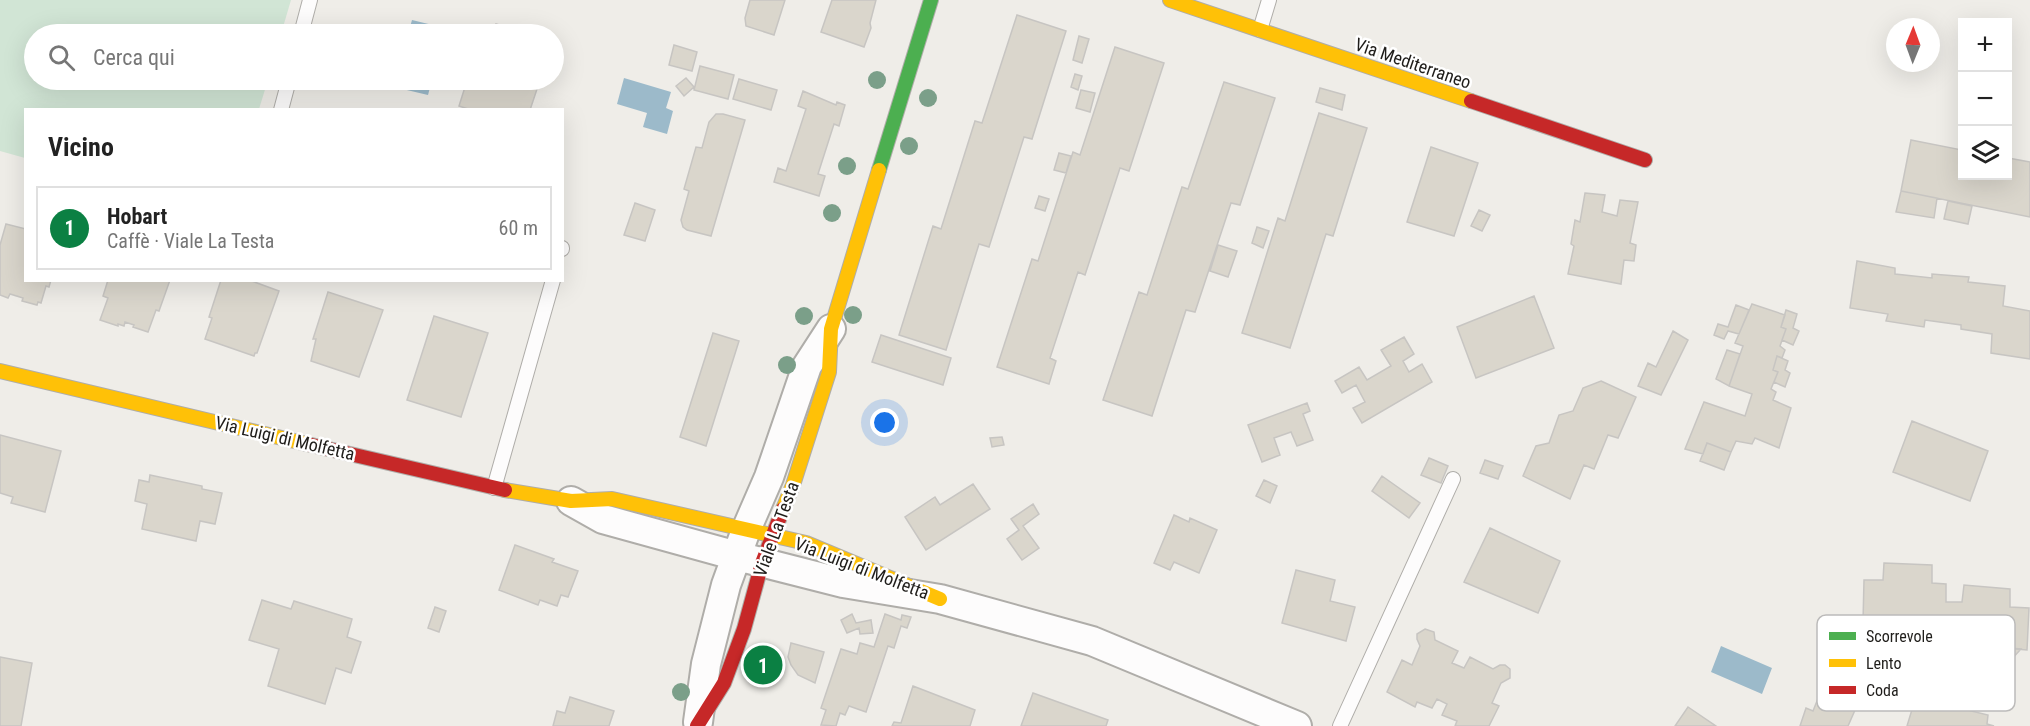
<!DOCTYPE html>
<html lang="it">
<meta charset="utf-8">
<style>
body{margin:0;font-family:"Roboto Condensed",sans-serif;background:#f2f2f2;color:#222}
.controls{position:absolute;right:18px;top:18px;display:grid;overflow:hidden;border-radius:0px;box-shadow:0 6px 24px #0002}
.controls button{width:54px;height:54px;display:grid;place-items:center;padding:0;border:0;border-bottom:2px solid #e0e0e0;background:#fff;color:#222;font:30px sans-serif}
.compass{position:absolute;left:1886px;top:18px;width:54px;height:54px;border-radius:50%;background:#fff;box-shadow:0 6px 24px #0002;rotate:1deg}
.you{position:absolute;left:885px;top:423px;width:21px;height:21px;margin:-15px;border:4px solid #fff;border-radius:50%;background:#1a73e8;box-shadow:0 0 0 9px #1a73e833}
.badge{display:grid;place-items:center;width:39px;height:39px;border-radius:50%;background:#0b8043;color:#fff;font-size:20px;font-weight:700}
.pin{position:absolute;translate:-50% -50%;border:3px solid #fff;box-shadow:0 2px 6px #0006}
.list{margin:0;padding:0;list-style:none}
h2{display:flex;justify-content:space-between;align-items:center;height:78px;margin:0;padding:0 24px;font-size:26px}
h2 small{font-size:20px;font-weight:400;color:#767676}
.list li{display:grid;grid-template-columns:39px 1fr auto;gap:18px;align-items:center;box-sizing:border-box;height:84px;margin:0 12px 12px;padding:0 12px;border:2px solid #e0e0e0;border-radius:0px}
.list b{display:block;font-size:22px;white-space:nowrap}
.list p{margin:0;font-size:20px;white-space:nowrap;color:#767676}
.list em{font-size:20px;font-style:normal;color:#767676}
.icon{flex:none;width:33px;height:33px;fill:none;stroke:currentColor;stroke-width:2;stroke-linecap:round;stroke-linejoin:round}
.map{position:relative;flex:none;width:2030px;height:726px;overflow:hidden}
.search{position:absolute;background:#fff;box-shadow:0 6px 24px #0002;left:24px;top:24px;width:540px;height:66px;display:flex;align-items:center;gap:15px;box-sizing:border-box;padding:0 21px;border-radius:33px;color:#767676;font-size:22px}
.panel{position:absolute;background:#fff;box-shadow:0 6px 24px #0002;left:24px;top:108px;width:540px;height:174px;border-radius:0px}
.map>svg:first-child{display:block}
.green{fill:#d1e5d5}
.water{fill:#9cbaca}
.building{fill:#dad6cc;stroke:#c7c5c2;stroke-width:1.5}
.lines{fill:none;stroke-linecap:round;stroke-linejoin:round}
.lane-casing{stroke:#afada9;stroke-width:16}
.street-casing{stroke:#afada9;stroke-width:32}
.fast-casing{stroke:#afada9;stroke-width:16}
.slow-casing{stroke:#afada9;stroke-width:16}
.jam-casing{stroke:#afada9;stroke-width:16}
.lane{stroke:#fdfcfc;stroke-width:14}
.street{stroke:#fdfcfc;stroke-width:28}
.fast{stroke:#4caf50;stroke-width:14}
.slow{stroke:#ffc107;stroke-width:14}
.jam{stroke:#c62828;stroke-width:14}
.tree{fill:#7b9f89}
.labels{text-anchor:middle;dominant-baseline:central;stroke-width:5;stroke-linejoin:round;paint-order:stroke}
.street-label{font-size:18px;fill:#1f1d1a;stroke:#fff}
.key{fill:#fff;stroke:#bcbbba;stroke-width:1.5}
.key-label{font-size:16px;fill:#1f1d1a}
</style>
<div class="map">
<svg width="2030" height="726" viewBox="0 0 2030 726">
<rect width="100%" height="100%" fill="#efede8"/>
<path class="green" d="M0,0h291l-10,34h-247v46h234l-9,29 -233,1 -1,48 -25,-7z"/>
<path class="water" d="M412,20l33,8 -1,6h-36z
M624,78l47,14 -5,16 7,3 -6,23 -24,-7 4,-14 -30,-9z
M396,80h36l-4,15 -34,-8z
M1721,646l51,22 -10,26 -51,-22z"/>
<path class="building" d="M750,0h35l-11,35 -28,-9 -1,-8z
M832,0h44l-6,23 1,5 -7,19 -43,-15z
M1017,15l49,16 -34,108 -8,-2 -35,110 -10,-3 -33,106 -47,-15 34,-109 8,3 34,-108 7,2z
M496,24l34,10h-37z
M1079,36l10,3 -7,24 -9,-3z
M674,45l23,7 -5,19 -23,-6z
M1115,47l49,16 -35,108 -9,-3 -35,107 -7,-3 -28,86 6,3 -7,23 -52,-17 35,-108 6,2 35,-109 7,3z
M700,66l34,9 -6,24 -34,-9z
M1075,74l7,2 -4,14 -7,-3z
M686,78l8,9 -10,9 -8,-10z
M739,79l38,11 -6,20 -38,-11z
M458,80h82l-10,30h-59l-12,-4 6,-19 -9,-3z
M1224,82l51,16 -35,107 -9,-2 -36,109 -9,-2 -34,106 -49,-16 36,-108 8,3 35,-108 6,2z
M1320,88l25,7 -3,15 -26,-8z
M1081,90l14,3 -5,19 -14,-4z
M803,91l33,14 1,-3 8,3 -6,21 -5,-2 -16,50 7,2 -6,20 -45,-14 4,-14 8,3 20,-62 -8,-3z
M1319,113l48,15 -34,108 -7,-2 -36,114 -48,-15 36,-115 7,3z
M716,114h7l22,6 -34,116 -24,-6 -4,-3 -2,-7 8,-29 -5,-2 12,-42 6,1 7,-26z
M1911,140l51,10v26h46v-18l22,4v55l-129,-26z
M1431,147l47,16 -24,73 -47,-14z
M1059,153l12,3 -5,17 -12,-3z
M1901,191l36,7 -3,20 -38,-6z
M1585,193l20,2 -3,17 15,4 3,-16 18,2 -8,41 6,2 -2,16 -10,-1 -3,24 -53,-10 6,-28 -3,-2 4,-24 5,2z
M1039,196l10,3 -4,12 -10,-3z
M1948,201l24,5 -4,18 -24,-5z
M635,203l20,7 -10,31 -21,-6z
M1479,210l11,5 -8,16 -11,-5z
M6,224l20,5v51h25l-2,7 -3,-1 -5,17 -3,-1 -1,3 -15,-4 1,-3 -13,-4 -2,4 -8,-3v-50z
M1257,227l12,4 -6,17 -11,-5z
M1218,245l19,6 -9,26 -18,-6z
M1857,261l38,7v6l37,4v-4l37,3 -1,5 37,4 -2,20 27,5v48l-39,-6 1,-19 -31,-5v-4l-36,-5 -1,7 -38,-6 2,-7 -38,-6z
M108,280h62l-11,31 -3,-1 -8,22 -15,-5 1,-2 -9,-3 -1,4 -6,-2v2l-18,-6 8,-22 -5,-2z
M221,280h28l30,11 -22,62h-2l-1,3 -49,-17 7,-21 -3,-1z
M328,292l55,18 -24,67 -48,-16 5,-22h-3z
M1534,296l20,52 -78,30 -19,-51z
M1752,304l33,11 -4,12 5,2 -6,17 5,4 -3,8 -5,-2 -4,14 5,2 -7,17 5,3 -3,8 18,8 -12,40 -24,-10 -3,6 -16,-3 -5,11 -24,-9 -4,11 -18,-5 19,-47 41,14 7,-22 -23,-8 14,-40 -8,-3z
M1736,305l13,5 -10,24 -11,-3 -4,8 -10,-4 4,-11 10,3z
M1786,310l11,4 -4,14 6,3 -6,14 -11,-5 4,-11 -5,-2z
M434,316l54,17 -27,84 -54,-17z
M1673,331l15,9 -27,55 -23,-9 10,-23 8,4z
M713,333l26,8 -33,105 -26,-9z
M881,335l70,23 -8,27 -71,-23z
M1404,337l10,17 -11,7 6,11 13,-8 10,18 -70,41 -9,-15 12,-6 -9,-17 -14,8 -7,-12 24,-14 8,13 24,-14 -10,-16z
M1727,350l13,4 -11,32 -13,-7z
M1777,356l11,5 -3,9 5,3 -5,14 -11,-5 4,-10 -5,-2z
M1601,381l35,16 -18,41 -10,-3 -14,34 -10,-4 -14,34 -47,-23 13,-30 13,-3 10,-28 14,-4 10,-23z
M1307,403l3,8 -7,3 10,26 -16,6 -6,-14 -17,6 6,17 -18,7 -14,-37z
M1912,421l76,30 -18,50 -77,-29z
M0,435l61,16 -16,61 -34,-9 2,-6 -13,-4z
M1002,437l2,8 -12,2 -2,-9z
M1707,443l24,9 -7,18 -24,-9z
M1429,458l19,8 -7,17 -20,-8z
M1485,460l18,6 -5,13 -18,-6z
M150,475l52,11v3l20,4 -7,31 -15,-3 -4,20 -54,-12 5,-25 -12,-3 4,-21 10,2z
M1382,476l38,27 -11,15 -37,-27z
M1264,480l13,6 -7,17 -14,-7z
M973,484l17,25 -64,41 -21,-33 30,-20 5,8z
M1033,504l6,10 -16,12 16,22 -17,12 -15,-21 12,-9 -8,-11z
M1174,515l15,7 1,-4 27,12 -18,43 -25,-11 -4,8 -16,-7z
M1490,528l70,33 -22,52 -74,-31z
M515,545l39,14 -2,3 26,9 -10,26 -7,-2 -4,11 -17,-6 -2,5 -39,-15z
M1884,563l48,2v18l14,1v18h16l2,-17 46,4v18l19,1 -2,42 -86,-7v-19l-78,-2 1,-42h19z
M1296,570l39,10 -5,21 25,6 -9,34 -64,-18z
M262,600l29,9 3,-8 58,18 -5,18 14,5 -10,31 -15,-5 -11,36 -57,-18 11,-37 -30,-9z
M435,607l11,4 -7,21 -11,-4z
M852,614l4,9 15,-3 2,13 -13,1 -1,-6 -12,5 -6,-13z
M885,614l16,6 1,-5 9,2 -4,11 -6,-2 -7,22 -6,-2 -22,66 -17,-6 -4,9 -5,-2 -4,13 -15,-1 5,-15 -5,-2 20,-59 16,5 3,-11 14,4z
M1425,629l9,3 1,8 23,11 -6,12 12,5 6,-11 23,12 7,-4h5l5,4v9l-9,5 -9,20 7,3 -10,20h-34l2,-5 -15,-6 5,-11 -10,-5 -5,9 -15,-6 -2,5 -28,-15 15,-32 10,5 8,-19 -3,-7v-5z
M791,643l33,9 -9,31 -17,-8 -7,-10 -3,-8z
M1958,645l63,4 -11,12 -52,-2z
M0,657l32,6 -11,63h-21z
M1847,675l20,8 -19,43h-48l6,-18 7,3 8,-20 12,6 4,-8 4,2z
M913,686l62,24 -5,16h-78l2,-4 7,1z
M1918,690l20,7 1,-4 11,5 2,-4 17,7 -2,9 21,5 -1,9 7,2h-87z
M1033,693l75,27 -2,6h-85z
M570,697l44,14 -5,15h-56l4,-15 8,2z
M1688,707l28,19h-41z"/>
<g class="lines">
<defs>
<path id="lane" d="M1260,30l9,-30
M301,34l9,-34
M281,110l8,-30
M562,248v1
M494,488l59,-208
M1340,726l113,-247"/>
<path id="street" d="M571,501l32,18 134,37 106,27 97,16 152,42 205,85
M698,722l8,-58 20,-79 20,-55 23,-53 38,-111 24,-37"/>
<path id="fast" d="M879,170l52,-170"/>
<path id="slow" d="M1170,0l301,101
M0,371l307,73
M505,490l66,11 41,-2 194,44 134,56
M783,509l10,-24 36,-113 2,-43 48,-159"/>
<path id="jam" d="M1471,101l174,59
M307,444l198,46
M697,726l27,-43 20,-54 18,-66 21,-54"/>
</defs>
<use href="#lane" class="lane-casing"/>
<use href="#street" class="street-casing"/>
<use href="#fast" class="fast-casing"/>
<use href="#slow" class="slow-casing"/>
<use href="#jam" class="jam-casing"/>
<use href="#lane" class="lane"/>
<use href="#street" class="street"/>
<use href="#fast" class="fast"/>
<use href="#slow" class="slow"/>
<use href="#jam" class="jam"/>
</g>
<g class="tree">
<circle cx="877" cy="80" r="9"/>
<circle cx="928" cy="98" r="9"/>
<circle cx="909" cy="146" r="9"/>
<circle cx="847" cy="166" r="9"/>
<circle cx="832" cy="213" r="9"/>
<circle cx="853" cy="315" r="9"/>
<circle cx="804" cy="316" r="9"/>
<circle cx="787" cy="365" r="9"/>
<circle cx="681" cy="692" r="9"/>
</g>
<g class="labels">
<g class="street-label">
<text transform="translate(1413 63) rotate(19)">Via Mediterraneo</text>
<text transform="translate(285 438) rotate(13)">Via Luigi di Molfetta</text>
<text transform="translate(776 529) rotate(-70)">Viale La Testa</text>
<text transform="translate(862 568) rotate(21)">Via Luigi di Molfetta</text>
</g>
</g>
<rect x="1817" y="615" width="198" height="96" rx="9" class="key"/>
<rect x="1829" y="632" width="27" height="8" fill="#4caf50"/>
<rect x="1829" y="659" width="27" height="8" fill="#ffc107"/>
<rect x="1829" y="686" width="27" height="8" fill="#c62828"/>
<g class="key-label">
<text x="1866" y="642">Scorrevole</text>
<text x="1866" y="669">Lento</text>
<text x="1866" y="696">Coda</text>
</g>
</svg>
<div class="controls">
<button>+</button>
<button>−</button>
<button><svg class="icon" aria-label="layers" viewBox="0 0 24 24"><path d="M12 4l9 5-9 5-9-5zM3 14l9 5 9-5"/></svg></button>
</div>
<svg class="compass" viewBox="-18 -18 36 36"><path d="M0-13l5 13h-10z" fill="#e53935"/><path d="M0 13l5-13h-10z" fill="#767676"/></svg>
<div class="you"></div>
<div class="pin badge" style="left:763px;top:665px">1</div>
<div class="search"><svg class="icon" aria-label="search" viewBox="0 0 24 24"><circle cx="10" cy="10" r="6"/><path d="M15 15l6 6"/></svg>Cerca qui</div>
<section class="panel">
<h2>Vicino<small></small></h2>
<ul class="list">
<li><span class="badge">1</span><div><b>Hobart</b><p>Caffè · Viale La Testa</p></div><em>60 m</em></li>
</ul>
</section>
</div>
